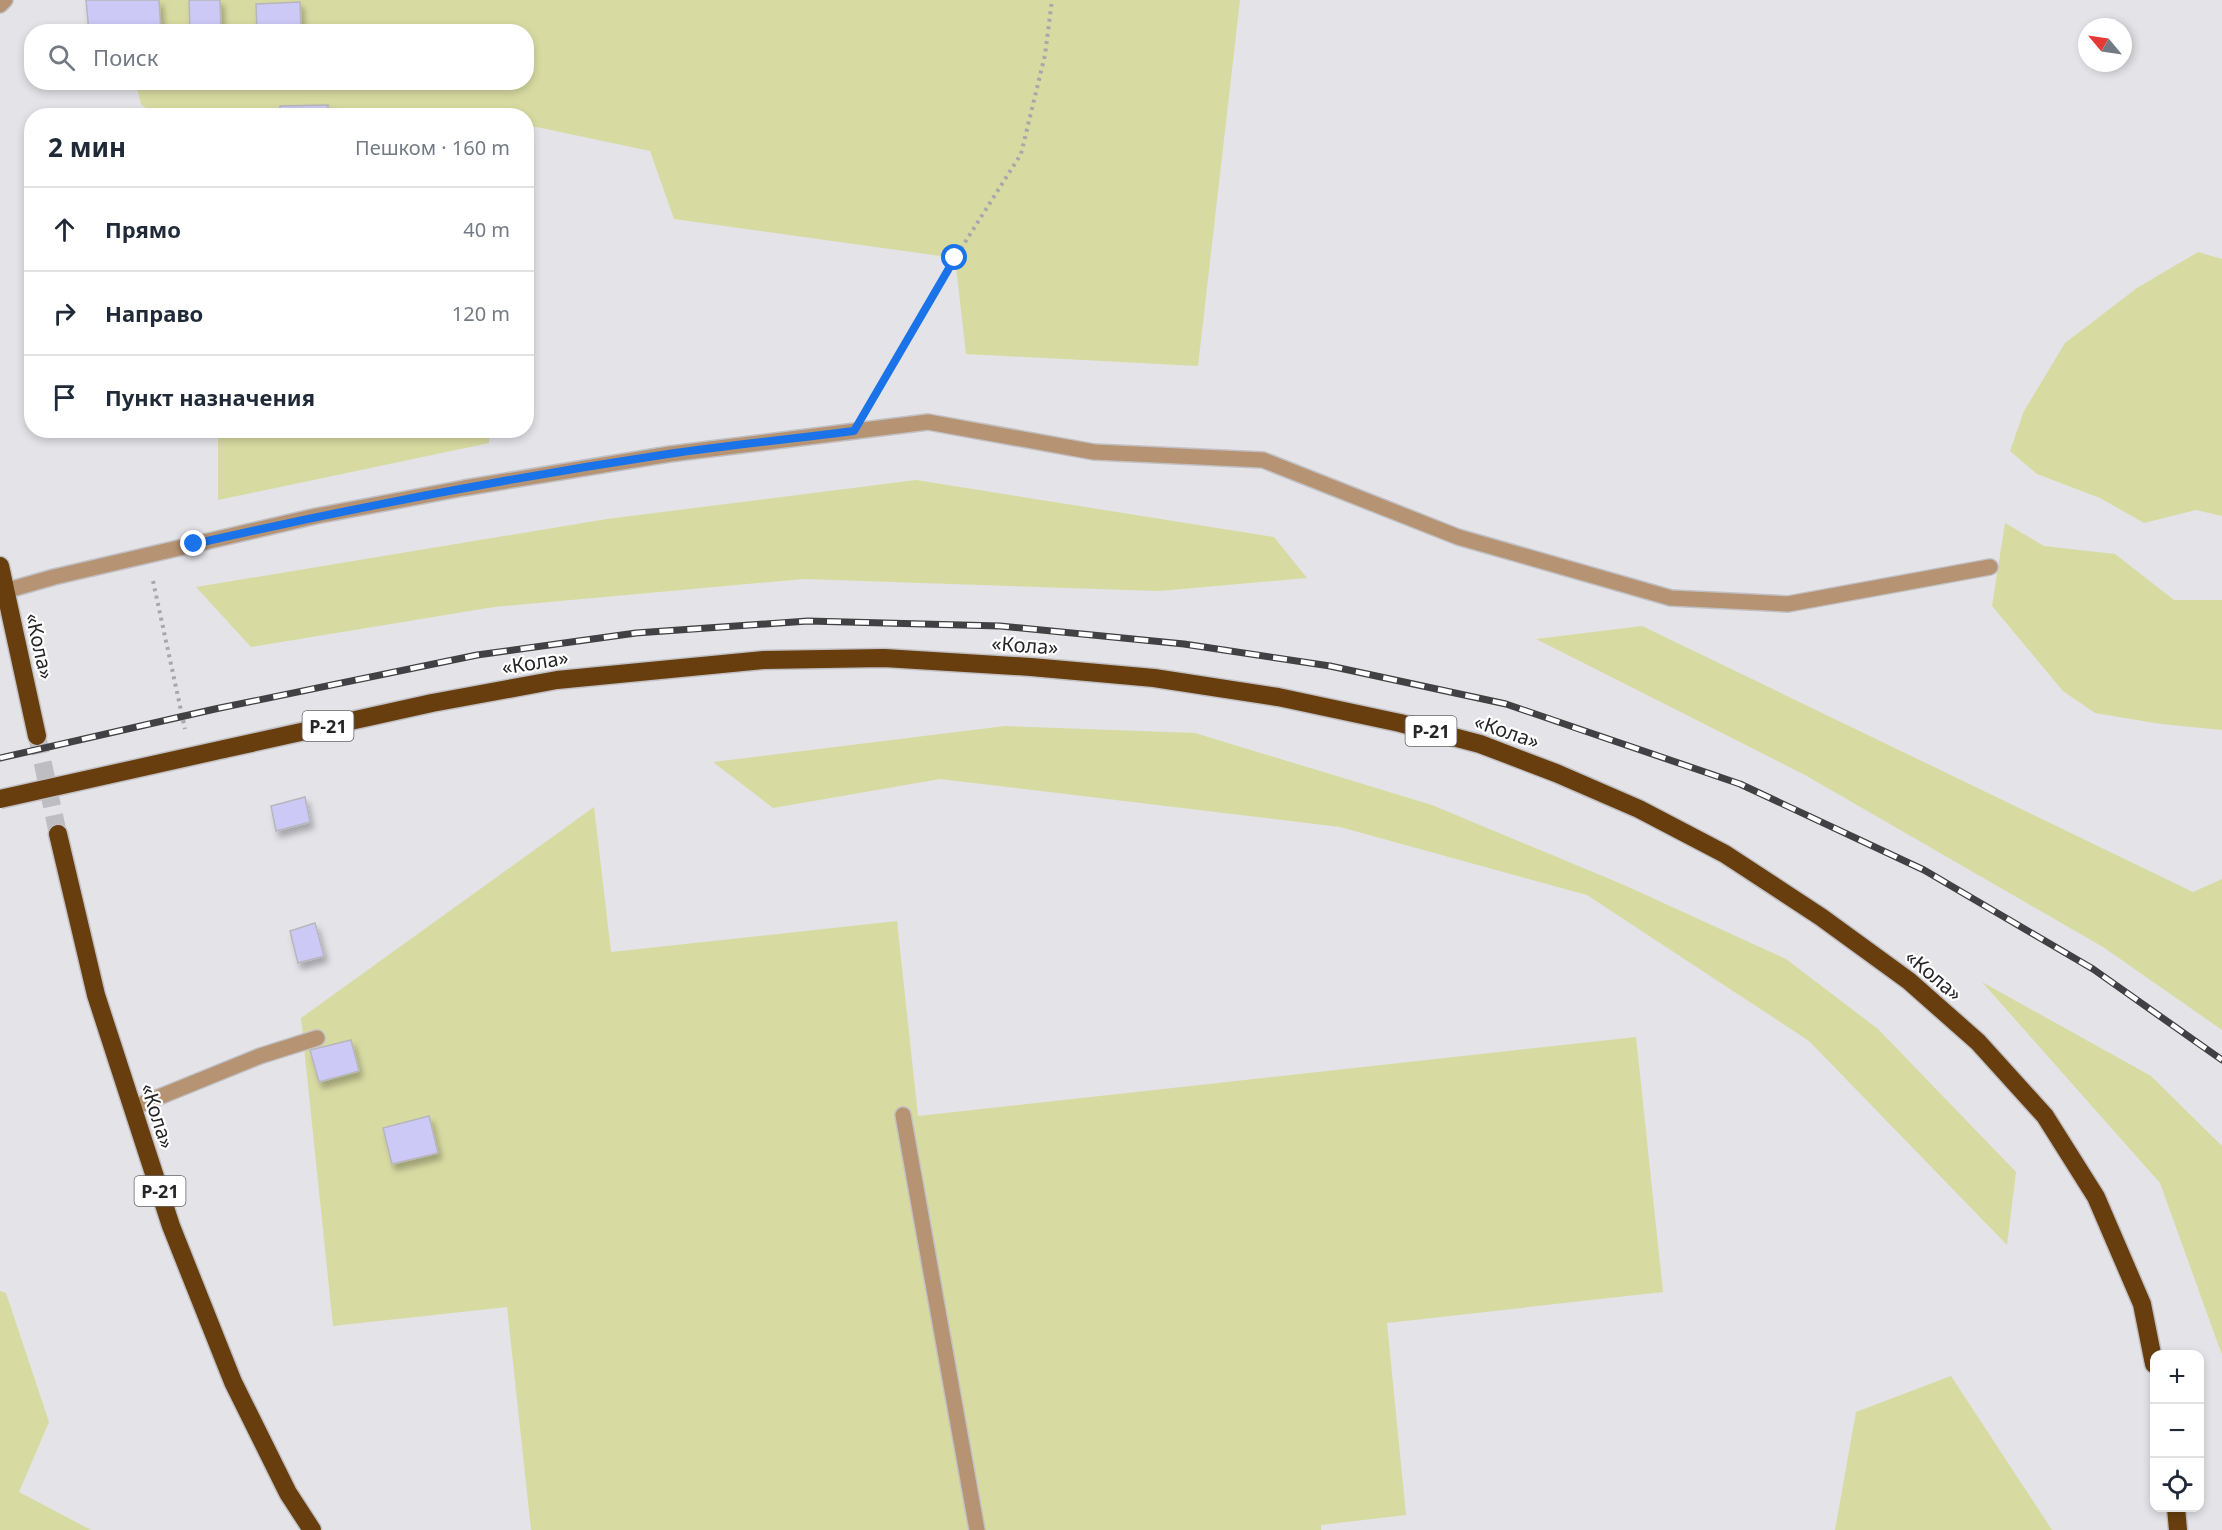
<!DOCTYPE html>
<html lang="ru">
<meta charset="utf-8">
<style>
body{margin:0;font-family:"Noto Sans",sans-serif;background:#f2f2f3;color:#1f2937}
.controls{position:absolute;right:18px;bottom:18px;display:grid;overflow:hidden;border-radius:12px;box-shadow:0 3px 9px #0003}
.controls button{width:54px;height:54px;display:grid;place-items:center;padding:0;border:0;border-bottom:2px solid #e0e1e3;background:#fff;color:#1f2937;font:30px sans-serif}
.compass{position:absolute;left:2078px;top:18px;width:54px;height:54px;border-radius:50%;background:#fff;box-shadow:0 3px 9px #0003;rotate:299deg}
.stop{position:absolute;width:18px;height:18px;margin:-14px;border:4px solid #1a73e8;border-radius:50%;background:#fff}
.stop.end{background:#1a73e8;border-color:#fff;box-shadow:0 2px 6px #0008}
.list{margin:0;padding:0;list-style:none}
h2{display:flex;justify-content:space-between;align-items:center;height:78px;margin:0;padding:0 24px;font-size:26px}
h2 small{font-size:20px;font-weight:400;color:#747a83}
.list li{display:grid;grid-template-columns:39px 1fr auto;gap:18px;align-items:center;box-sizing:border-box;height:84px;padding:0 24px;border-top:2px solid #e0e1e3}
.list b{display:block;font-size:22px;white-space:nowrap}
.list em{font-size:20px;font-style:normal;color:#747a83}
.icon{flex:none;width:33px;height:33px;fill:none;stroke:currentColor;stroke-width:2;stroke-linecap:round;stroke-linejoin:round}
.map{position:relative;flex:none;width:2222px;height:1530px;overflow:hidden}
.search{position:absolute;background:#fff;box-shadow:0 3px 9px #0003;left:24px;top:24px;width:510px;height:66px;display:flex;align-items:center;gap:15px;box-sizing:border-box;padding:0 21px;border-radius:24px;color:#747a83;font-size:22px}
.panel{position:absolute;background:#fff;box-shadow:0 3px 9px #0003;left:24px;top:108px;width:510px;height:330px;border-radius:24px}
.map>svg:first-child{display:block}
.green{fill:#d8dba1}
.building{fill:#ccc9f6;stroke:#b7b6bc;stroke-width:1.5;filter:url(#shadow)}
.lines{fill:none;stroke-linecap:round;stroke-linejoin:round}
.highway-tunnel{stroke:#bdbdc2;stroke-width:18;stroke-dasharray:18 9;stroke-linecap:butt}
.lane-casing{stroke:#c1c1c5;stroke-width:18}
.street-casing{stroke:#c1c1c5;stroke-width:18}
.highway-casing{stroke:#c1c1c5;stroke-width:21}
.path{stroke:#a8a8ac;stroke-width:4;stroke-dasharray:3 4.5;stroke-linecap:butt}
.lane{stroke:#b69372;stroke-width:15}
.street{stroke:#b69372;stroke-width:15}
.highway{stroke:#683e0e;stroke-width:18}
.rail-casing{stroke:#414143;stroke-width:7}
.rail{stroke:#fff;stroke-width:4.5;stroke-dasharray:14;stroke-linecap:butt}
.highway-bridge-casing{stroke:#c1c1c5;stroke-width:21;stroke-linecap:butt}
.highway-bridge{stroke:#683e0e;stroke-width:18}
.route{stroke:#1a73e8;stroke-width:8}
.labels{text-anchor:middle;dominant-baseline:central;stroke-width:4.5;stroke-linejoin:round;paint-order:stroke}
.shield{fill:#fff;stroke:#676768;stroke-width:1.5}
.shield-label{font-size:18px;font-weight:bold;fill:#262628}
.street-label{font-size:20px;fill:#262628;stroke:#fff}
</style>
<div class="map">
<svg width="2222" height="1530" viewBox="0 0 2222 1530">
<defs>
<filter id="shadow"><feDropShadow dx="3.5" dy="6" stdDeviation="3" flood-color="#0004"/></filter>
</defs>
<rect width="100%" height="100%" fill="#e3e3e8"/>
<path class="green" d="M117,0h1123l-42,366 -232,-12 -11,-96 -281,-39 -24,-68 -123,-26 -1,-9 -372,-1 -13,-11 -5,-21 390,-1v-50l-401,-1z
M2198,252l24,7v257l-26,-6 -52,13 -44,-25 -63,-24 -27,-23 14,-40 41,-68 72,-55z
M489,431v12l-271,57v-69z
M916,480l358,57 33,41 -148,13 -355,-12 -310,28 -243,40 -55,-60 411,-68z
M2005,523l39,23 71,8 59,46h48v130l-61,-6 -66,-11 -32,-22 -71,-85z
M1642,626l551,266 29,-13v151l-119,-83 -298,-172 -269,-136z
M1005,726l190,7 237,72 192,80 162,74 92,70 138,143 -9,73 -198,-204 -222,-146 -247,-68 -400,-48 -167,29 -60,-46z
M594,807l17,145 286,-31 21,195 718,-79 27,255 -276,31 19,192 -85,10v5h-790l-24,-223 -174,19 -32,-308z
M1982,982l169,94 71,70v209l-62,-172z
M0,1291l6,2 43,129 -30,70 72,38h-91z
M1951,1376l101,154h-217l21,-118z"/>
<path class="building" d="M86,0h73l2,32h-72z
M189,0h31l1,32h-31z
M300,2l1,28 -44,1 -1,-27z
M328,105v11h-48v-10z
M305,797l5,25 -34,9 -5,-25z
M315,923l9,33 -26,7 -8,-32z
M351,1040l8,31 -40,11 -9,-32z
M429,1116l9,37 -46,11 -9,-36z"/>
<g class="lines">
<path class="highway-tunnel" d="M37,736l21,98"/>
<defs>
<path id="lane" d="M0,5l5,-5
M132,1108l128,-52 57,-18
M903,1115l74,415"/>
<path id="street" d="M5,591l49,-14 262,-61 148,-28 206,-34 258,-32 166,30 169,8 195,77 213,61 117,6 202,-37"/>
<path id="highway" d="M0,566l37,170
M224,749l208,-46 125,-23 207,-20 120,-2 147,9 123,11 124,19 122,26 80,21 76,29 83,36 86,45 96,63 88,64 69,61 67,74 51,81 46,107 12,60
M58,834l38,161 75,231 62,156 55,111 24,37
M2176,1508l2,22"/>
</defs>
<use href="#lane" class="lane-casing"/>
<use href="#street" class="street-casing"/>
<use href="#highway" class="highway-casing"/>
<path class="path" d="M870,404l85,-146 66,-104 24,-99 7,-55
M153,581l32,148"/>
<use href="#lane" class="lane"/>
<use href="#street" class="street"/>
<use href="#highway" class="highway"/>
<defs>
<path id="rail" d="M0,758l215,-49 262,-54 159,-22 172,-12 192,5 184,18 146,22 176,38 234,80 184,86 169,99 129,91"/>
</defs>
<use href="#rail" class="rail-casing"/>
<use href="#rail" class="rail"/>
<defs>
<path id="highway-bridge" d="M0,799l224,-50"/>
</defs>
<use href="#highway-bridge" class="highway-bridge-casing"/>
<use href="#highway-bridge" class="highway-bridge"/>
</g>
<g class="lines">
<path class="route" d="M194,544c157,-36 315,-66 474,-90 62,-9 124,-15 186,-23l101,-173"/>
</g>
<g class="labels">
<g class="shield">
<rect x="302.5" y="711" width="51" height="30" rx="4.5"/>
<rect x="1405.5" y="716" width="51" height="30" rx="4.5"/>
<rect x="134.5" y="1176" width="51" height="30" rx="4.5"/>
</g>
<g class="shield-label">
<text x="328" y="726">Р-21</text>
<text x="1431" y="731">Р-21</text>
<text x="160" y="1191">Р-21</text>
</g>
<g class="street-label">
<text transform="translate(1025 645) rotate(4)">«Кола»</text>
<text transform="translate(40 646) rotate(77)">«Кола»</text>
<text transform="translate(535 662) rotate(-9)">«Кола»</text>
<text transform="translate(1507 731) rotate(19)">«Кола»</text>
<text transform="translate(1934 975) rotate(40)">«Кола»</text>
<text transform="translate(158 1116) rotate(72)">«Кола»</text>
</g>
</g>
</svg>
<div class="controls">
<button>+</button>
<button>−</button>
<button><svg class="icon" aria-label="locate" viewBox="0 0 24 24"><circle cx="12" cy="12" r="6"/><path d="M12 2v4M12 18v4M2 12h4M18 12h4"/></svg></button>
</div>
<svg class="compass" viewBox="-18 -18 36 36"><path d="M0-13l5 13h-10z" fill="#e53935"/><path d="M0 13l5-13h-10z" fill="#747a83"/></svg>
<div class="stop" style="left:955px;top:258px"></div>
<div class="stop end" style="left:194px;top:544px"></div>
<div class="search"><svg class="icon" aria-label="search" viewBox="0 0 24 24"><circle cx="10" cy="10" r="6"/><path d="M15 15l6 6"/></svg>Поиск</div>
<section class="panel">
<h2>2 мин<small>Пешком · 160 m</small></h2>
<ul class="list">
<li><svg class="icon" aria-label="ahead" viewBox="0 0 24 24"><path d="M12 20V5M6 11l6-6 6 6"/></svg><div><b>Прямо</b></div><em>40 m</em></li>
<li><svg class="icon" aria-label="right" viewBox="0 0 24 24"><path d="M7 20v-9h11M14 6l5 5-5 5"/></svg><div><b>Направо</b></div><em>120 m</em></li>
<li><svg class="icon" aria-label="arrive" viewBox="0 0 24 24"><path d="M6 21V4h12l-3 4 3 4H6"/></svg><div><b>Пункт назначения</b></div></li>
</ul>
</section>
</div>
